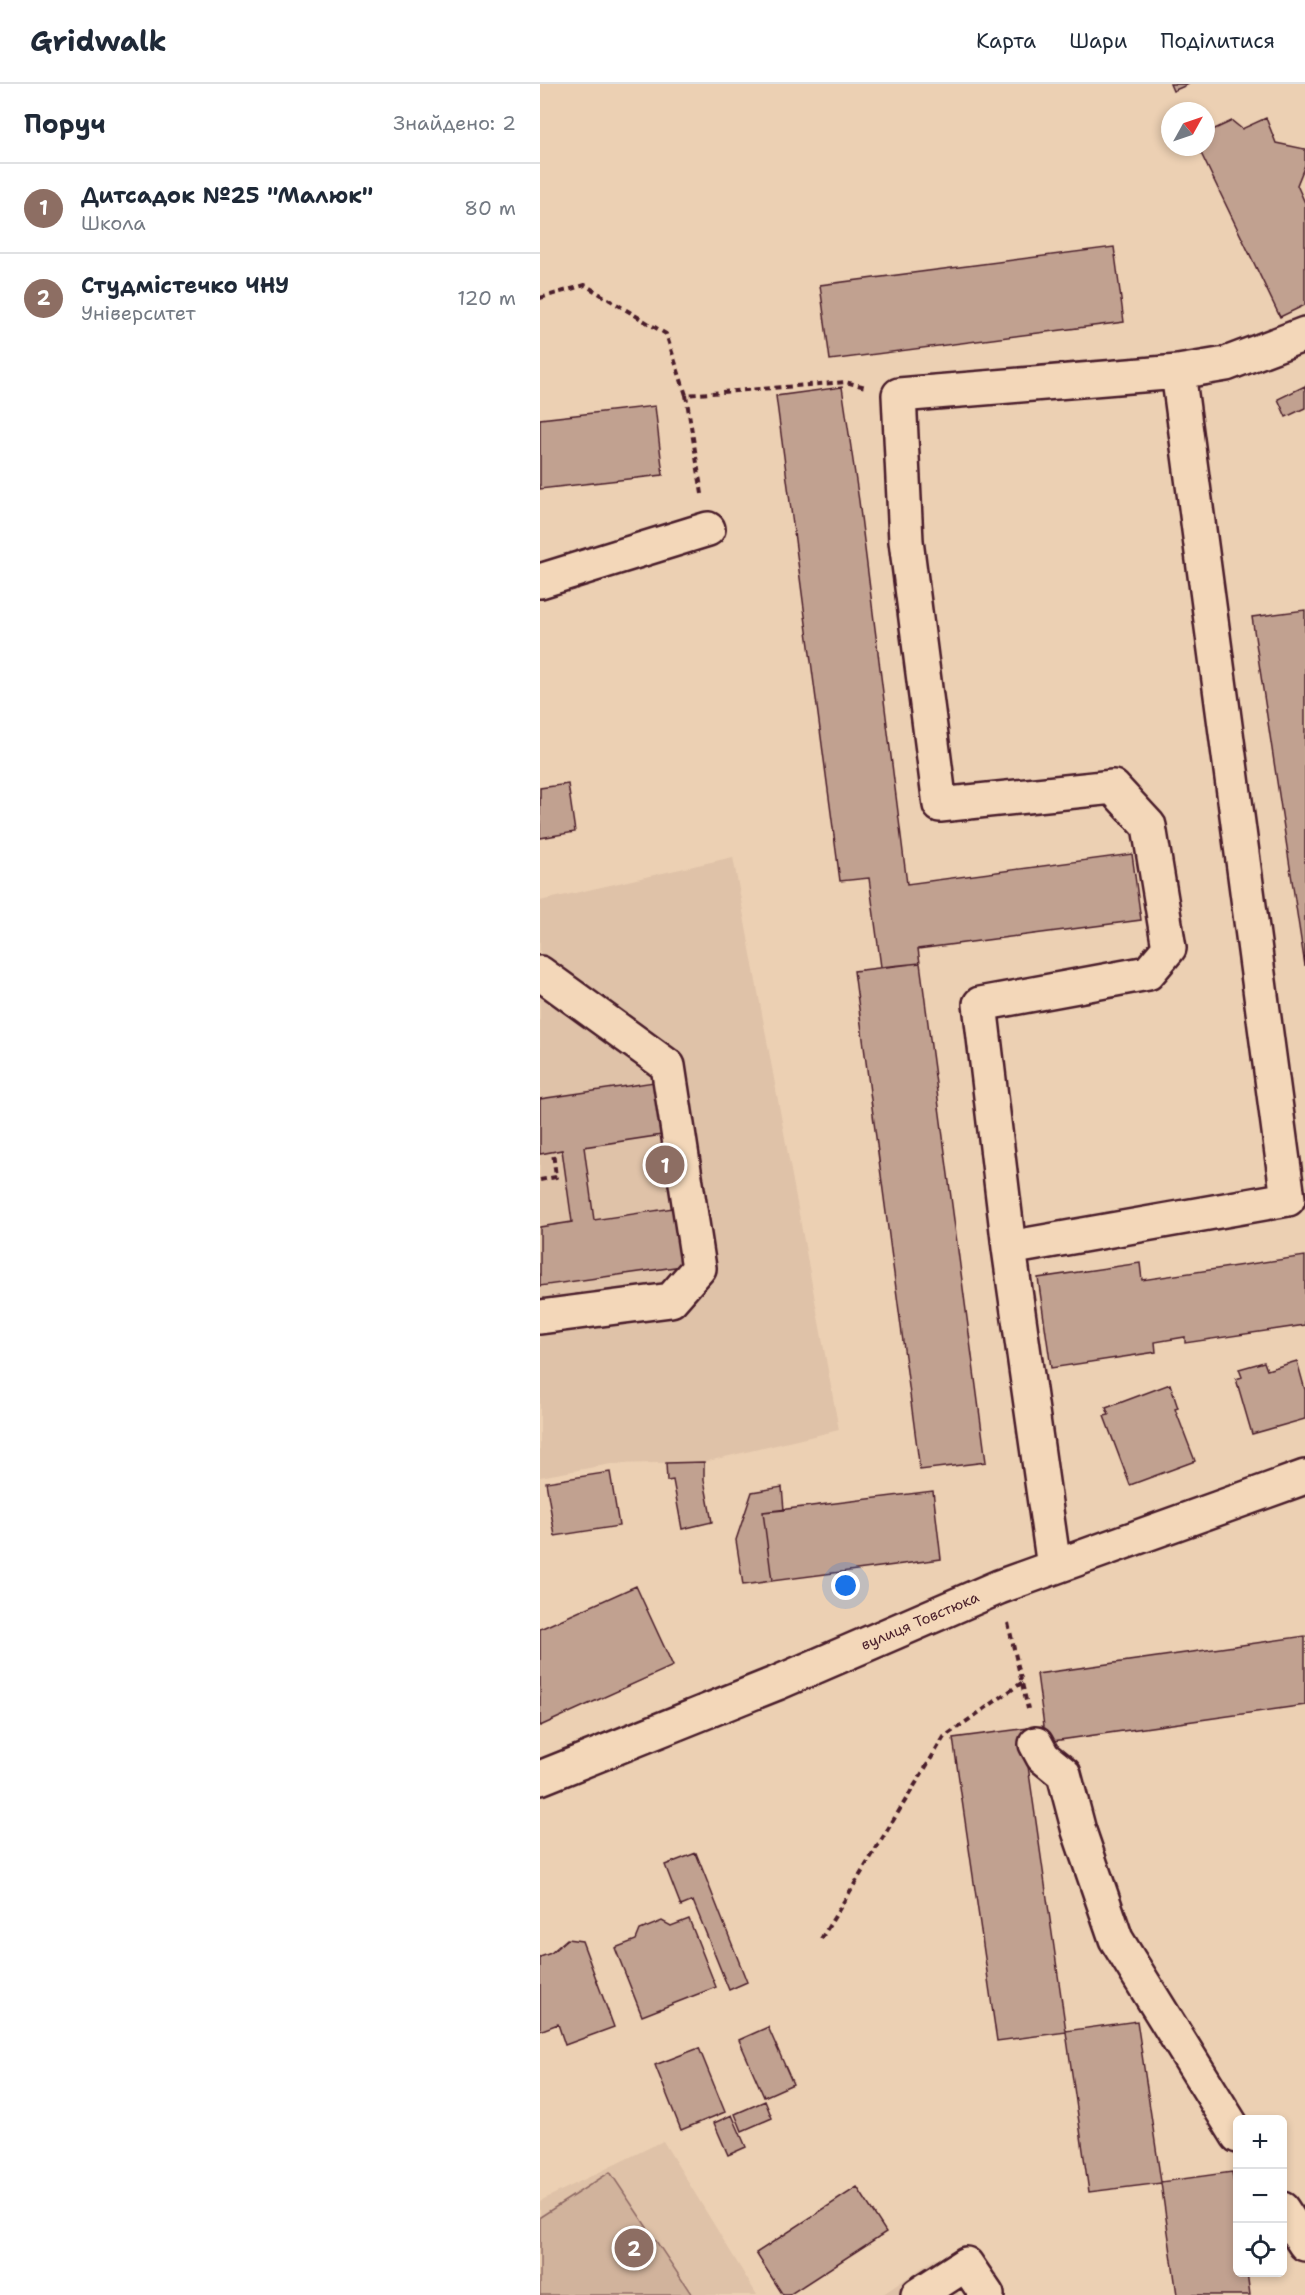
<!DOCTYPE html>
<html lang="uk">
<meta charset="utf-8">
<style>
body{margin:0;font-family:"Shantell Sans",sans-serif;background:#f2f2f3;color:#1f2937}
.controls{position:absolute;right:18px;bottom:18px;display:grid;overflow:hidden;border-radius:9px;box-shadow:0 3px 9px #0003}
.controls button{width:54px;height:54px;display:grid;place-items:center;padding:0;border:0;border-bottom:2px solid #e0e1e3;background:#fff;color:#1f2937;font:30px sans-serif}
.compass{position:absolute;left:621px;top:18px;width:54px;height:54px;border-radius:50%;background:#fff;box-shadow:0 3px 9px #0003;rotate:50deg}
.you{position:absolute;left:306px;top:1502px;width:21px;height:21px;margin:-15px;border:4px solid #fff;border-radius:50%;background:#1a73e8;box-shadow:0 0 0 9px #1a73e833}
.badge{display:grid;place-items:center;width:39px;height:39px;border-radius:50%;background:#c8321e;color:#fff;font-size:20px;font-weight:700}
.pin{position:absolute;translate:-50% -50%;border:3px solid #fff;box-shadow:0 2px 6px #0006}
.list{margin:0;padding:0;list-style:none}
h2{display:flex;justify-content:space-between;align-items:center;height:78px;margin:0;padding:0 24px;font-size:26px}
h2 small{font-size:20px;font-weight:400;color:#747a83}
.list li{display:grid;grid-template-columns:39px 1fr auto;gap:18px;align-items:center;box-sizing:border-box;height:90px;padding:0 24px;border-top:2px solid #e0e1e3}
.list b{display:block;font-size:22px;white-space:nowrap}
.list p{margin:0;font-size:20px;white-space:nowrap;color:#747a83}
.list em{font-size:20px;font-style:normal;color:#747a83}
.icon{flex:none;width:33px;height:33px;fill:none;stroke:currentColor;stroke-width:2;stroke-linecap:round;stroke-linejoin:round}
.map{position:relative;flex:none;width:765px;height:2211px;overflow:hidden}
header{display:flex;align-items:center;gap:36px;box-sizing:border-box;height:84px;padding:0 30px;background:#fff;border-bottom:2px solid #e0e1e3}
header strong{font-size:28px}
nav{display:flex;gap:33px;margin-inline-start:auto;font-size:21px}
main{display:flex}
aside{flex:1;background:#fff}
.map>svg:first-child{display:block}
.built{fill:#dfc2a8}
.green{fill:#d1b39c;stroke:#8e6964;stroke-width:1.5}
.building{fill:#c1a190;stroke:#4a1f2b;stroke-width:1.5}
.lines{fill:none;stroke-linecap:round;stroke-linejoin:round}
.minor-casing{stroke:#4a1f2b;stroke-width:38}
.path{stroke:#4a1f2b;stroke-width:4;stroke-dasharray:6 4.5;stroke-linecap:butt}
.minor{stroke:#f3d7b9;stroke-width:33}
.labels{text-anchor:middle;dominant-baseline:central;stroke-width:5;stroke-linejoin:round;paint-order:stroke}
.street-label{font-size:15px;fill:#4a1f2b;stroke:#f3d7b9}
</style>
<header>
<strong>Gridwalk</strong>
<nav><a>Карта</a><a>Шари</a><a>Поділитися</a></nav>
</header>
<main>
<aside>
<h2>Поруч<small>Знайдено: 2</small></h2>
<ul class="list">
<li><span class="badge" style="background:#8d6e63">1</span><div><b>Дитсадок №25 &quot;Малюк&quot;</b><p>Школа</p></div><em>80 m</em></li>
<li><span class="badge" style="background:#8d6e63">2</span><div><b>Студмістечко ЧНУ</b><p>Університет</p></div><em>120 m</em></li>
</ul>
</aside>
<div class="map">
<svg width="765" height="2211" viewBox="0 0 765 2211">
<rect width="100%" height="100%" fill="#ecd0b3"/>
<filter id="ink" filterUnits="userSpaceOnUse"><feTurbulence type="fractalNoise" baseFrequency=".0167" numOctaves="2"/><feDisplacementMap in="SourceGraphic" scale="12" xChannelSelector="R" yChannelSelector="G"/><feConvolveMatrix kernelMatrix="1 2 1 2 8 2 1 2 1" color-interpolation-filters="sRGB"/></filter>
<g filter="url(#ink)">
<path class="built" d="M193,773l106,573 -135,32 -93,2 -71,13v-576z
M123,2057l94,154h-217v-94z
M396,2174l23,37h-77z"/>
<path class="green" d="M70,2088l82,123h-152v-78z"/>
<path class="building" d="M630,0h19l-16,7z
M726,34l10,25 29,6v16l-8,20 8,18v102l-25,12 -82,-170h8v-14l26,-12 10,8z
M574,163l10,75 -294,38 -10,-75z
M765,302v22l-19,9 -8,-18z
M302,303l17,114 48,383 225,-30 9,66 -223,29 2,14 -39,4 -12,-89 -29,3 -64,-485z
M115,322l8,69 -123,14v-70z
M765,526v356l-53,-349z
M28,700l7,48 -35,6v-50z
M380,879l66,499 -66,8 -66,-499z
M114,998l8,53 -78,12 10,73 79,-12 9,58 -142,20v-59l32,-5 -10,-72 -22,4v-55z
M765,1172v69l-120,18v-6l-30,5 1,10 -105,16 -13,-90 102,-15 2,17z
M757,1277l8,29v29l-53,15 -16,-55 6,-2 -3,-8 25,-7 3,8z
M630,1300l8,24 -3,1 20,52 -65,24 -26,-69 5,-1 -3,-7z
M164,1378v18l8,42 -30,7 -9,-49 -6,1 -1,-18z
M70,1388l9,54 -64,10 -9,-54z
M242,1403l2,23 -21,2 9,69 -29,4 -7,-45 16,-48z
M393,1407l8,68 -169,22 -9,-69z
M96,1502l37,80 -133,60v-97z
M765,1552v69l-280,40 41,286 71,-10 24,161 71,-10 6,36v64h9l3,23h-73l-16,-112 -72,9 -23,-160 -69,9 -44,-303 91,-12 -7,-52z
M156,1769l51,129 -18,8 -36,-89 -12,5 -16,-41z
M149,1835l27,68 -74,29 -27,-68 21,-8 4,-10 22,-9 9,5z
M27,1855l15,2 32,86 -49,18 -7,-21 -18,7v-74l11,-4z
M228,1943l25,57 -29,13 -25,-57z
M159,1964l26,64 -44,18 -26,-65z
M225,2017l7,17 -30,13 -7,-17z
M192,2031l14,32 -18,8 -14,-32z
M317,2103l29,45 -97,63h-6l-27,-42z"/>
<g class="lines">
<defs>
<path id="minor" d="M0,497l168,-52
M0,889l128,93 31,202 -28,32 -131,17
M469,1164l279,-49 -110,-827
M514,1483l-45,-319 -29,-244 168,-31 21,-25 -20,-122 -36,-39 -173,18 -34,-264 -7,-146 279,-23 48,-8 79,-30
M496,1660l7,13 21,17 15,57 37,108 122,197
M0,1694l237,-95 222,-96 306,-110
M742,2125l23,35
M378,2211l48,-31 21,31"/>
</defs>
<use href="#minor" class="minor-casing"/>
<path class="path" d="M0,214l45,-13 81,49 20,61
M162,410l-16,-99 159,-13 21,5
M0,1096l16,-3 -3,-25
M468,1539l20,86
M281,1855l123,-202 79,-55"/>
<use href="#minor" class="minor"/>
</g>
</g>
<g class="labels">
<g class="street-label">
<text transform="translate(380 1537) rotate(-23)">вулиця Товстюка</text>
</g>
</g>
</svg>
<div class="controls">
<button>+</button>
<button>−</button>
<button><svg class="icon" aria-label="locate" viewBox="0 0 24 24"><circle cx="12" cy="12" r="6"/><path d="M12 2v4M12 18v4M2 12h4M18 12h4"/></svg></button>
</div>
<svg class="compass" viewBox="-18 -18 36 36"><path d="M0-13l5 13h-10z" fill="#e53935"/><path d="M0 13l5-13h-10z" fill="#747a83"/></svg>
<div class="you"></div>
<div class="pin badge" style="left:125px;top:1081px;background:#8d6e63">1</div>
<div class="pin badge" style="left:94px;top:2164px;background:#8d6e63">2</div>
</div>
</main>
